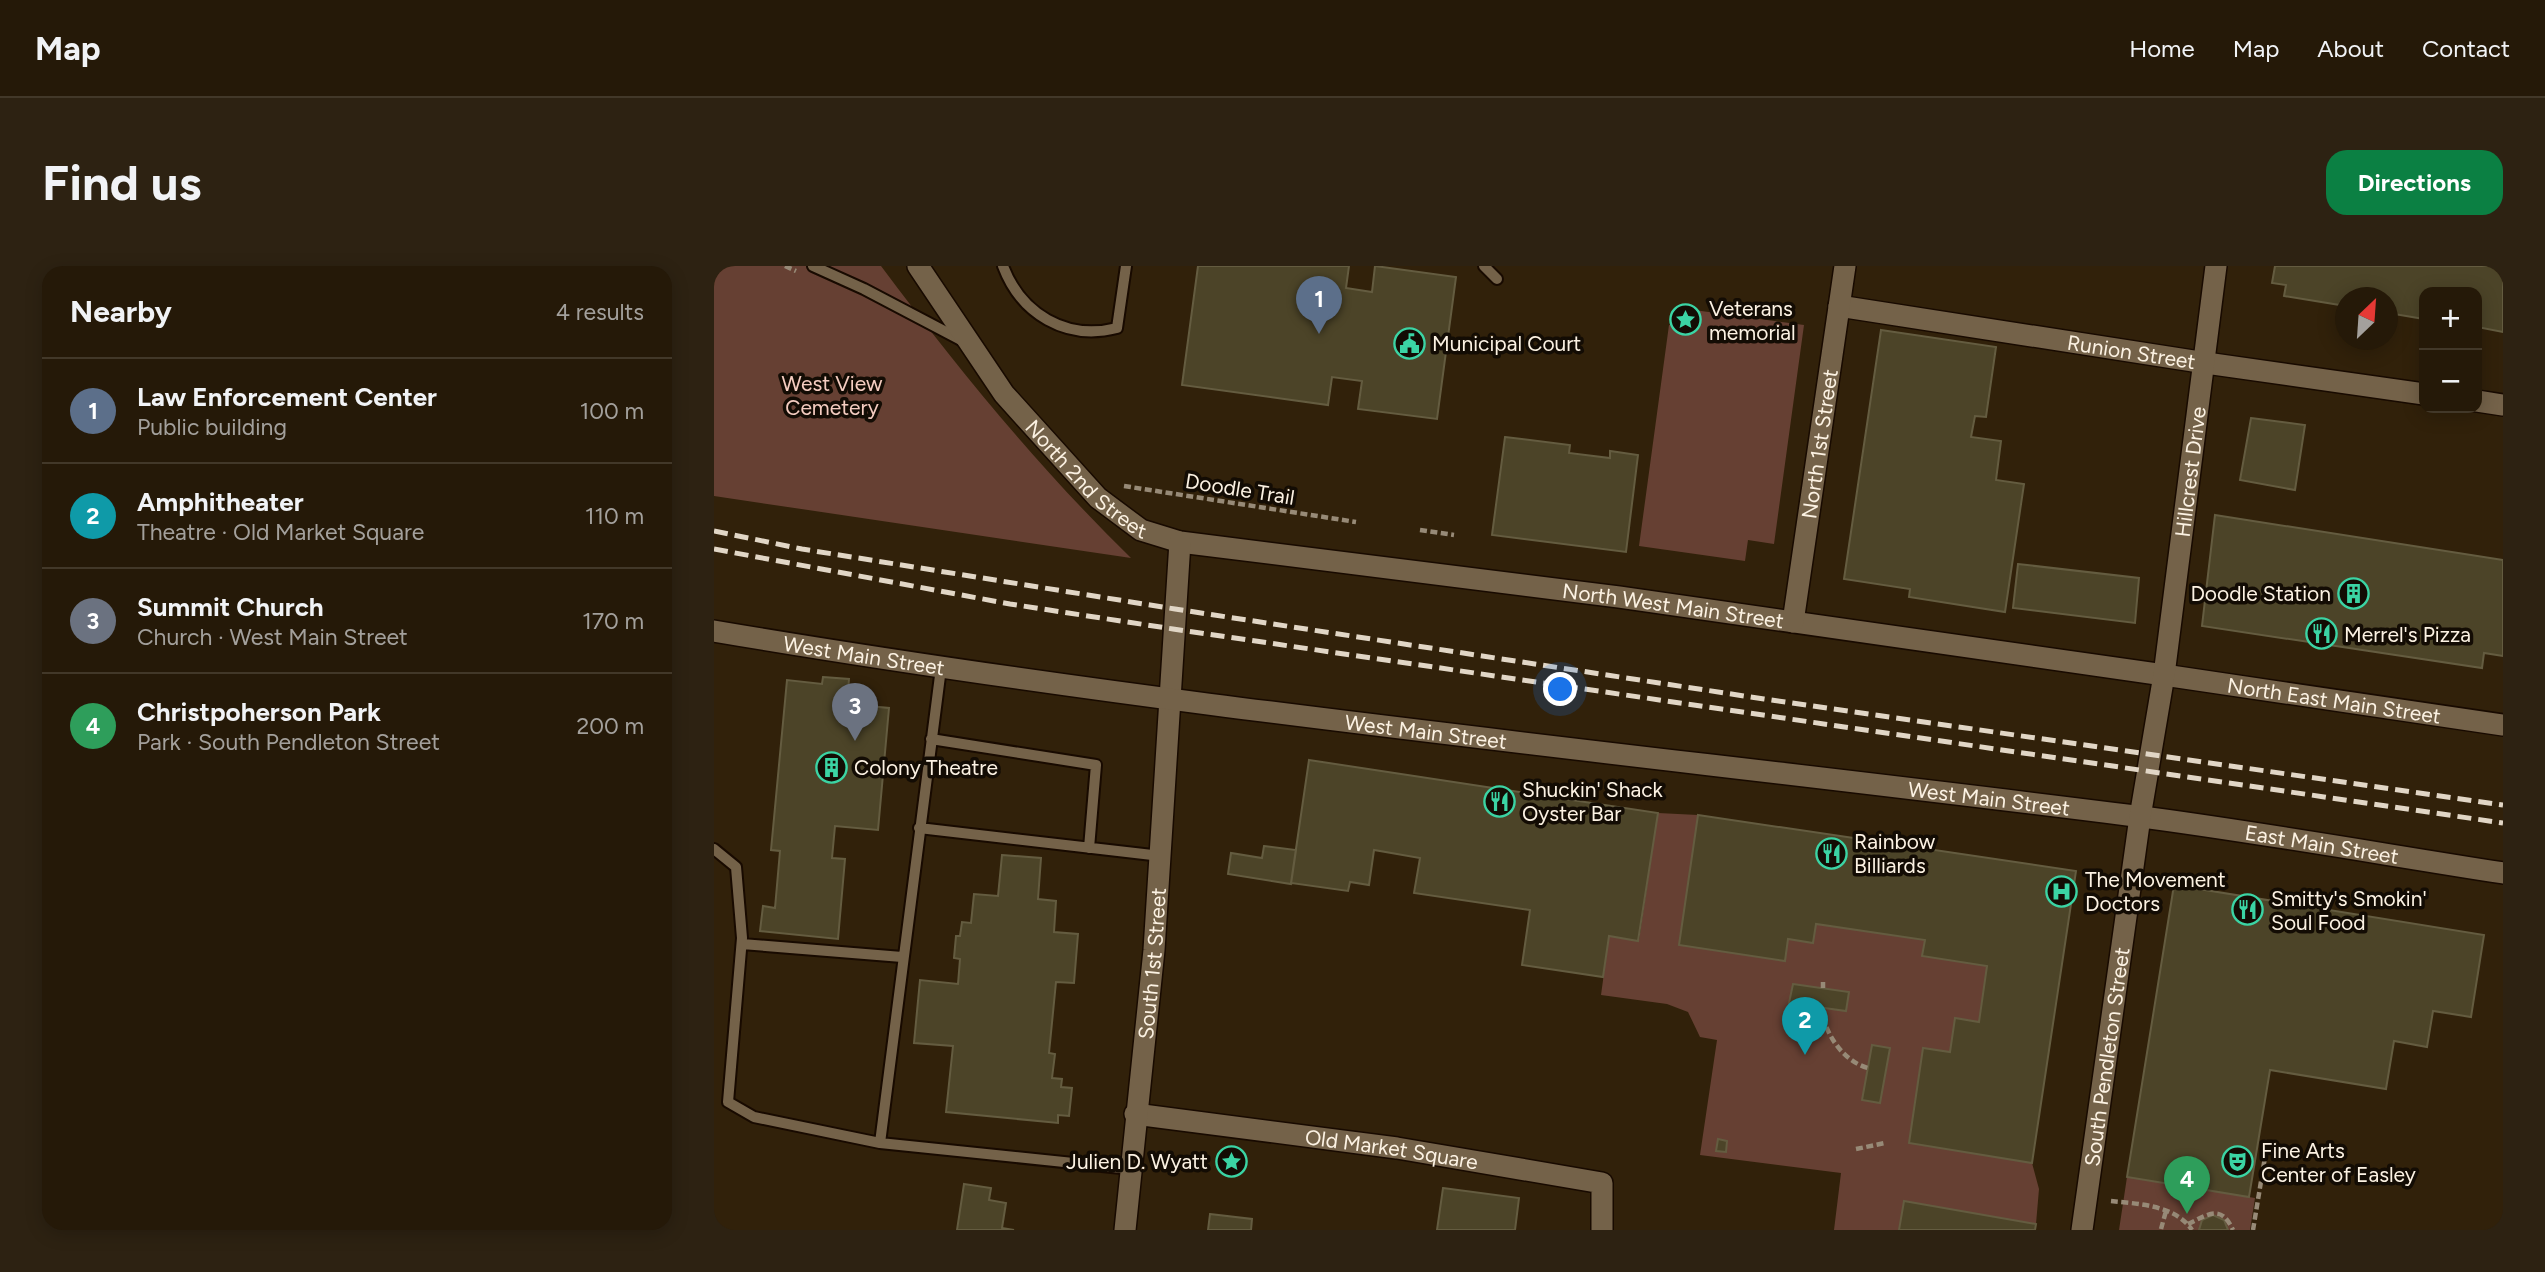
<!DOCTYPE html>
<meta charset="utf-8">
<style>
body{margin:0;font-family:Figtree,sans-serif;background:#2d2212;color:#f1f3f6}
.controls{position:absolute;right:21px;top:21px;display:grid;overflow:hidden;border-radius:14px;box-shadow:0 4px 18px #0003}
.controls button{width:63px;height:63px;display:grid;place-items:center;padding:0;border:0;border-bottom:2px solid #423829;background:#251908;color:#f1f3f6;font:35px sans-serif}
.compass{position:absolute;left:1621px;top:21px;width:63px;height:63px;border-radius:50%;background:#251908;box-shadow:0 4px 18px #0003;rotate:25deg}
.you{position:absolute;left:847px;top:424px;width:24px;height:24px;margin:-18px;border:5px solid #fff;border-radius:50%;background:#1a73e8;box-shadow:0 0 0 10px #1a73e833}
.badge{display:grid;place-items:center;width:46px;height:46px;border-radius:50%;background:#0b8043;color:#fff;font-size:23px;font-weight:700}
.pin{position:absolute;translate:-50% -58px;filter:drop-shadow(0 2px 4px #0008)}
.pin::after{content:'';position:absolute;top:37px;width:24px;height:21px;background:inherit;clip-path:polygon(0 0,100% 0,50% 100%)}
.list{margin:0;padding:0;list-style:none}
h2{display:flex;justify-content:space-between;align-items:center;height:91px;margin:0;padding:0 28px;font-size:30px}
h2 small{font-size:23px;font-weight:400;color:#a3a09c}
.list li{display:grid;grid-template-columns:46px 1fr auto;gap:21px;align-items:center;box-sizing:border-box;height:105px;padding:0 28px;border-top:2px solid #423829}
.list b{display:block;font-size:26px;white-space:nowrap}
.list p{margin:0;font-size:23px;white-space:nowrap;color:#a3a09c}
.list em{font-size:23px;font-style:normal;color:#a3a09c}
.map{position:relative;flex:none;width:1789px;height:964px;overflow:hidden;border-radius:21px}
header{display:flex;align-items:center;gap:42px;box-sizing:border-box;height:98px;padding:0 35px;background:#251908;border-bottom:2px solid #423829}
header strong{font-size:33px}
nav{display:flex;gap:38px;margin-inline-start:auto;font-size:24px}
.intro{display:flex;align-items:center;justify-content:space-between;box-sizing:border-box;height:168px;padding:0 42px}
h1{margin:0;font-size:49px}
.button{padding:18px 32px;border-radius:21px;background:#0b8043;color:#fff;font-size:24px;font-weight:700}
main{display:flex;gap:42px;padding:0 42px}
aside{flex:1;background:#251908;border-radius:21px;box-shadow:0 4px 18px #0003}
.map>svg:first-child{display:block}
.green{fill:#664033}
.building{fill:#4c4428;stroke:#645c40;stroke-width:2}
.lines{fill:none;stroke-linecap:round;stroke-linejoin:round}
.lane-casing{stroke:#180a00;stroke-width:14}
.street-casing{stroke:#180a00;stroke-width:24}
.secondary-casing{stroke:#180a00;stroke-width:24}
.path{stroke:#978a77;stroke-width:4.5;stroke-dasharray:7 3.5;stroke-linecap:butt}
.lane{stroke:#746249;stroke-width:10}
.street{stroke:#746249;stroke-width:21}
.secondary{stroke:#746249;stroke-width:21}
.rail{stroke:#e1d6c6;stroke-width:5;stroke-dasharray:14 7;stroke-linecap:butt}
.labels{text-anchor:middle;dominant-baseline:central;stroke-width:7;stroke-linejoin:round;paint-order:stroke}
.poi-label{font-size:21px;fill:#fcf2e3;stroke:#130c04;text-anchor:start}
.street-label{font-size:21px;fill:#fcf2e3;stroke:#130c04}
.park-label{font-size:21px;fill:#f5cdc1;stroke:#130c04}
</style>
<header>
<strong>Map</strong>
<nav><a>Home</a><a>Map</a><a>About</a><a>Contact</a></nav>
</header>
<div class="intro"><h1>Find us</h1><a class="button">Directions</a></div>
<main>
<aside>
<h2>Nearby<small>4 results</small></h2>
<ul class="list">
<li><span class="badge" style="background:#5c6f8a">1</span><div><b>Law Enforcement Center</b><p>Public building</p></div><em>100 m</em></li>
<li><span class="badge" style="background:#0f9aa8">2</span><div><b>Amphitheater</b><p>Theatre · Old Market Square</p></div><em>110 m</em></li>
<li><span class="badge" style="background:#6b7280">3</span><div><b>Summit Church</b><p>Church · West Main Street</p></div><em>170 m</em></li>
<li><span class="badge" style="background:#2e9e5b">4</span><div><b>Christpoherson Park</b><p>Park · South Pendleton Street</p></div><em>200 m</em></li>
</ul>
</aside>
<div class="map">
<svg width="1789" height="964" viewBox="0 0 1789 964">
<rect width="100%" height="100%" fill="#31210a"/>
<path class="green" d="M0,0h167c77,103 158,202 250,292l-417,-62z
M980,44l110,15 -30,219 -26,-4 -3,21 -106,-15 30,-221 22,3z
M944,547l40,2 -19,130 105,16 4,-22 25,4 3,-19 109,16 -3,15 65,11 -8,56 -24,-4 -5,34 -27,-4 -14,95 123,20 7,26 -3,35 -131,-23 -6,29h-65l7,-57 -141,-18 17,-115 -17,-3 -12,-25 -21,-8 -66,-9 8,-59 30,4z
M1413,911l128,21 -5,32h-131z"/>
<path class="building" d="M484,0h151l-3,22 26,4 3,-26 81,11 -19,142 -79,-10 4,-28 -30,-4 -4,28 -146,-20z
M1561,0h228v66l-26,-5v-35h-53v27l-36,-6v-15h-42v8l-62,-10 2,-11 -14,-2z
M1167,64l115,17 -10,70 -11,-1 -4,21 30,4 -5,39 28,4 -19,128 -96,-15 1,-8 -66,-10z
M1537,152l54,7 -10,65 -55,-10z
M791,171l65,8 -1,8 41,5v-7l28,4 -12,97 -134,-17z
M1501,249l288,45v96l-19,-3 -2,15 -280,-42z
M1304,298l121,14 -4,45 -122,-15z
M109,411l26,2 -2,25 42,4 -11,122 -43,-4 -3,32 13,1 -7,80 -78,-8 3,-25 12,2 5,-57 -9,-1 16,-170 35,4z
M595,494l349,53 -20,128 -29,-5 -6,41 -81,-12 8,-55 -116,-17 6,-35 -46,-8 -5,35 -19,-3 -2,9 -57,-8z
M984,549l378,56 -44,292 -123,-20 14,-95 27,4 5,-34 24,4 8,-56 -65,-10 3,-16 -109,-16 -3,19 -25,-4 -3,22 -106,-16z
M550,580l32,4 -5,34 -63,-10 3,-21 31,5z
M288,589l39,3 -3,41 18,2 -2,31 24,2 -4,49 -18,-1 -7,71 6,1 -3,24 10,1 -1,8 11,1 -3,28 -11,-1v8l-112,-11 7,-66 -39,-3 6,-63 38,4 2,-25 -6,-1 2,-22h4l2,-14 9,1 3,-29 24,2z
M1460,619l310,50 -13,82 -38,-6 -6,36 -33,-6 -8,48 -116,-19 -21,127 -122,-20z
M1079,718l56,8 -3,19 -57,-8z
M1158,779l18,3 -10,55 -18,-3z
M1004,873l9,2 -1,11 -10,-1z
M250,918l27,4 -2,12 17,3 -4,25 12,2h-57z
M729,922l76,10 -4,32h-78z
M1190,935l132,23 -1,6h-136z
M496,948l42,5 -1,11h-43z
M1499,949l11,5 4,10h-29l3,-10z"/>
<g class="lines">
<defs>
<path id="lane" d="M99,0l51,23 99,52
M289,0c18,48 63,75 114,62l9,-62
M770,0l13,13
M227,402l-61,475 251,26
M217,473l165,26 -7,83
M205,562l242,28
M0,583l22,18 6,71 -14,164 26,15 126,26
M28,678l160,13"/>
<g id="street">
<path id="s1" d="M204,0l86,128 94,104 43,32 39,12 439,55 545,78"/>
<path id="s2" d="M1125,40l367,57 218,31"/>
<path d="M1763,135l26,4"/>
<path id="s3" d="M1079,356l52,-356"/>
<path id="s4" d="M421,848l262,34 205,35v47"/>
<path id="s5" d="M411,964l29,-280 26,-408"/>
</g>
<g id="secondary">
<path id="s6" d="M0,365c471,80 947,125 1421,185 123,16 246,38 368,57"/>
<path id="s7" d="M1450,409l339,50"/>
<path id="s8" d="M1368,964l58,-413 24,-142 52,-409"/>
</g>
</defs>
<use href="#lane" class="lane-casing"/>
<use href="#street" class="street-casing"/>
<use href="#secondary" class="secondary-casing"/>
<path class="path" d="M71,0l11,5
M410,220l232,36
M706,264l34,5
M1109,716v6
M1107,741c3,25 21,54 47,61
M1142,883l29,-6
M1397,935c28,3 64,4 81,29
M1474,958c21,-10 33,-20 45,6
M1447,963l5,-18
M1539,964l15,-91"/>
<use href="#lane" class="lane"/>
<use href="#street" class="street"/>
<use href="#secondary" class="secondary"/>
<path class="rail" d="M0,265l88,18 373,60 589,90 739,106
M0,283l296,55 163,25 1330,194"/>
</g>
<defs>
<symbol id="sight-ring" viewBox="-11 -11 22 22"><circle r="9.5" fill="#130c04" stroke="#3bd4a4" stroke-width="1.5"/><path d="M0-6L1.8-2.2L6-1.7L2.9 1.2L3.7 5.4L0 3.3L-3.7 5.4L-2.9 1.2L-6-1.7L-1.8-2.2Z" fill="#3bd4a4"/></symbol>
<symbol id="civic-ring" viewBox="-11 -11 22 22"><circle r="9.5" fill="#130c04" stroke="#3bd4a4" stroke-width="1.5"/><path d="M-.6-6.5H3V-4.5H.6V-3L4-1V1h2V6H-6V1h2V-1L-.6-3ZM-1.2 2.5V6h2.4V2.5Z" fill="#3bd4a4"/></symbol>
<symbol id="building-ring" viewBox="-11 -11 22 22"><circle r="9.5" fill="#130c04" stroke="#3bd4a4" stroke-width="1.5"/><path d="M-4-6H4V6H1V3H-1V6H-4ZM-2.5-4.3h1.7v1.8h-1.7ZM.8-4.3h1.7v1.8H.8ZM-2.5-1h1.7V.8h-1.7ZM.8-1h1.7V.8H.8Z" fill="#3bd4a4"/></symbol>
<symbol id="restaurant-ring" viewBox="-11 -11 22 22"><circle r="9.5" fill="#130c04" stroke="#3bd4a4" stroke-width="1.5"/><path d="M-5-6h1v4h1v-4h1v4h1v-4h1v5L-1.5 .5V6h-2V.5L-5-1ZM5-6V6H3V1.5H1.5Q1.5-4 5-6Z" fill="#3bd4a4"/></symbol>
<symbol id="hospital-ring" viewBox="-11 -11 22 22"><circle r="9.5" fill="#130c04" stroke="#3bd4a4" stroke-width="1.5"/><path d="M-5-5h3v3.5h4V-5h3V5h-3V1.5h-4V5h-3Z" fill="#3bd4a4"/></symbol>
<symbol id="theatre-ring" viewBox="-11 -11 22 22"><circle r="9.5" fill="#130c04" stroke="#3bd4a4" stroke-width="1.5"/><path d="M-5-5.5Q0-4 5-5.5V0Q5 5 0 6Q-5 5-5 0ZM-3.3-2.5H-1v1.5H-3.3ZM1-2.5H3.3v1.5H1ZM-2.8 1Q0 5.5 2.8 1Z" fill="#3bd4a4"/></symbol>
</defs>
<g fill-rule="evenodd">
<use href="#sight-ring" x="954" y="36" width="35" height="35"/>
<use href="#civic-ring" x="678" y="60" width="35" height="35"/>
<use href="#building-ring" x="1622" y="310" width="35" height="35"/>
<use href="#restaurant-ring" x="1590" y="350" width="35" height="35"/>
<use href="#building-ring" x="100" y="484" width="35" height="35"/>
<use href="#restaurant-ring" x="768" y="518" width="35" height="35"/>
<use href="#restaurant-ring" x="1100" y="570" width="35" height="35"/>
<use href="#hospital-ring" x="1330" y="608" width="35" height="35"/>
<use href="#restaurant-ring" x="1516" y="626" width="35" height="35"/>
<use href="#sight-ring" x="500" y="878" width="35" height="35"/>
<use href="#theatre-ring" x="1506" y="878" width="35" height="35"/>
</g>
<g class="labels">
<g class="poi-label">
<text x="995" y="42">Veterans<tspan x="995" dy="24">memorial</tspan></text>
<text x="718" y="77">Municipal Court</text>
<text x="1617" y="327" text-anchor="end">Doodle Station</text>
<text x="1630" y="368">Merrel's Pizza</text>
<text x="140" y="501">Colony Theatre</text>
<text x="808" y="523">Shuckin' Shack<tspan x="808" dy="24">Oyster Bar</tspan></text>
<text x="1140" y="575">Rainbow<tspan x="1140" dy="24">Billiards</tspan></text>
<text x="1371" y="613">The Movement<tspan x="1371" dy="24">Doctors</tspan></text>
<text x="1557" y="632">Smitty's Smokin'<tspan x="1557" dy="24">Soul Food</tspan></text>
<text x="1547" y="884">Fine Arts<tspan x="1547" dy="24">Center of Easley</tspan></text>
<text x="494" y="895" text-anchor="end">Julien D. Wyatt</text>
</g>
<g class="street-label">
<text stroke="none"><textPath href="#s2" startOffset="296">Runion Street</textPath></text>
<text stroke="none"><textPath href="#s3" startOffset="180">North 1st Street</textPath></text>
<text stroke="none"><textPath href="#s8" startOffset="766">Hillcrest Drive</textPath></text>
<text stroke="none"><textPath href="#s1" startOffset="273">North 2nd Street</textPath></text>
<text transform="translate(526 223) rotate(9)">Doodle Trail</text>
<text stroke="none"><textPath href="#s1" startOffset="886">North West Main Street</textPath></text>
<text stroke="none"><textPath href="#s6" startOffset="152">West Main Street</textPath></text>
<text stroke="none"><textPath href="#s7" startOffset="172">North East Main Street</textPath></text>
<text stroke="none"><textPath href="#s6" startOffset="719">West Main Street</textPath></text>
<text stroke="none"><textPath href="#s6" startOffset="1286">West Main Street</textPath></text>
<text stroke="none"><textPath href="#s6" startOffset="1622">East Main Street</textPath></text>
<text stroke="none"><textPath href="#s5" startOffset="268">South 1st Street</textPath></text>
<text stroke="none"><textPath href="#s8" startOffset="175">South Pendleton Street</textPath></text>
<text stroke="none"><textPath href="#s4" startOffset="259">Old Market Square</textPath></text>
</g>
<g class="park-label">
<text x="118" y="117">West View<tspan x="118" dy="24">Cemetery</tspan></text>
</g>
</g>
</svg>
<div class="controls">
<button>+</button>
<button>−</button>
</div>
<svg class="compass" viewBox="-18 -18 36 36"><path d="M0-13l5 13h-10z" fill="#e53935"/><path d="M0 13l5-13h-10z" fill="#a3a09c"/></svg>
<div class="you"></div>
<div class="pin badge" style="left:605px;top:68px;background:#5c6f8a">1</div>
<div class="pin badge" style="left:1091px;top:789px;background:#0f9aa8">2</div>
<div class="pin badge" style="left:141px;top:475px;background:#6b7280">3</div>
<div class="pin badge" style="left:1473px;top:948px;background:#2e9e5b">4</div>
</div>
</main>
